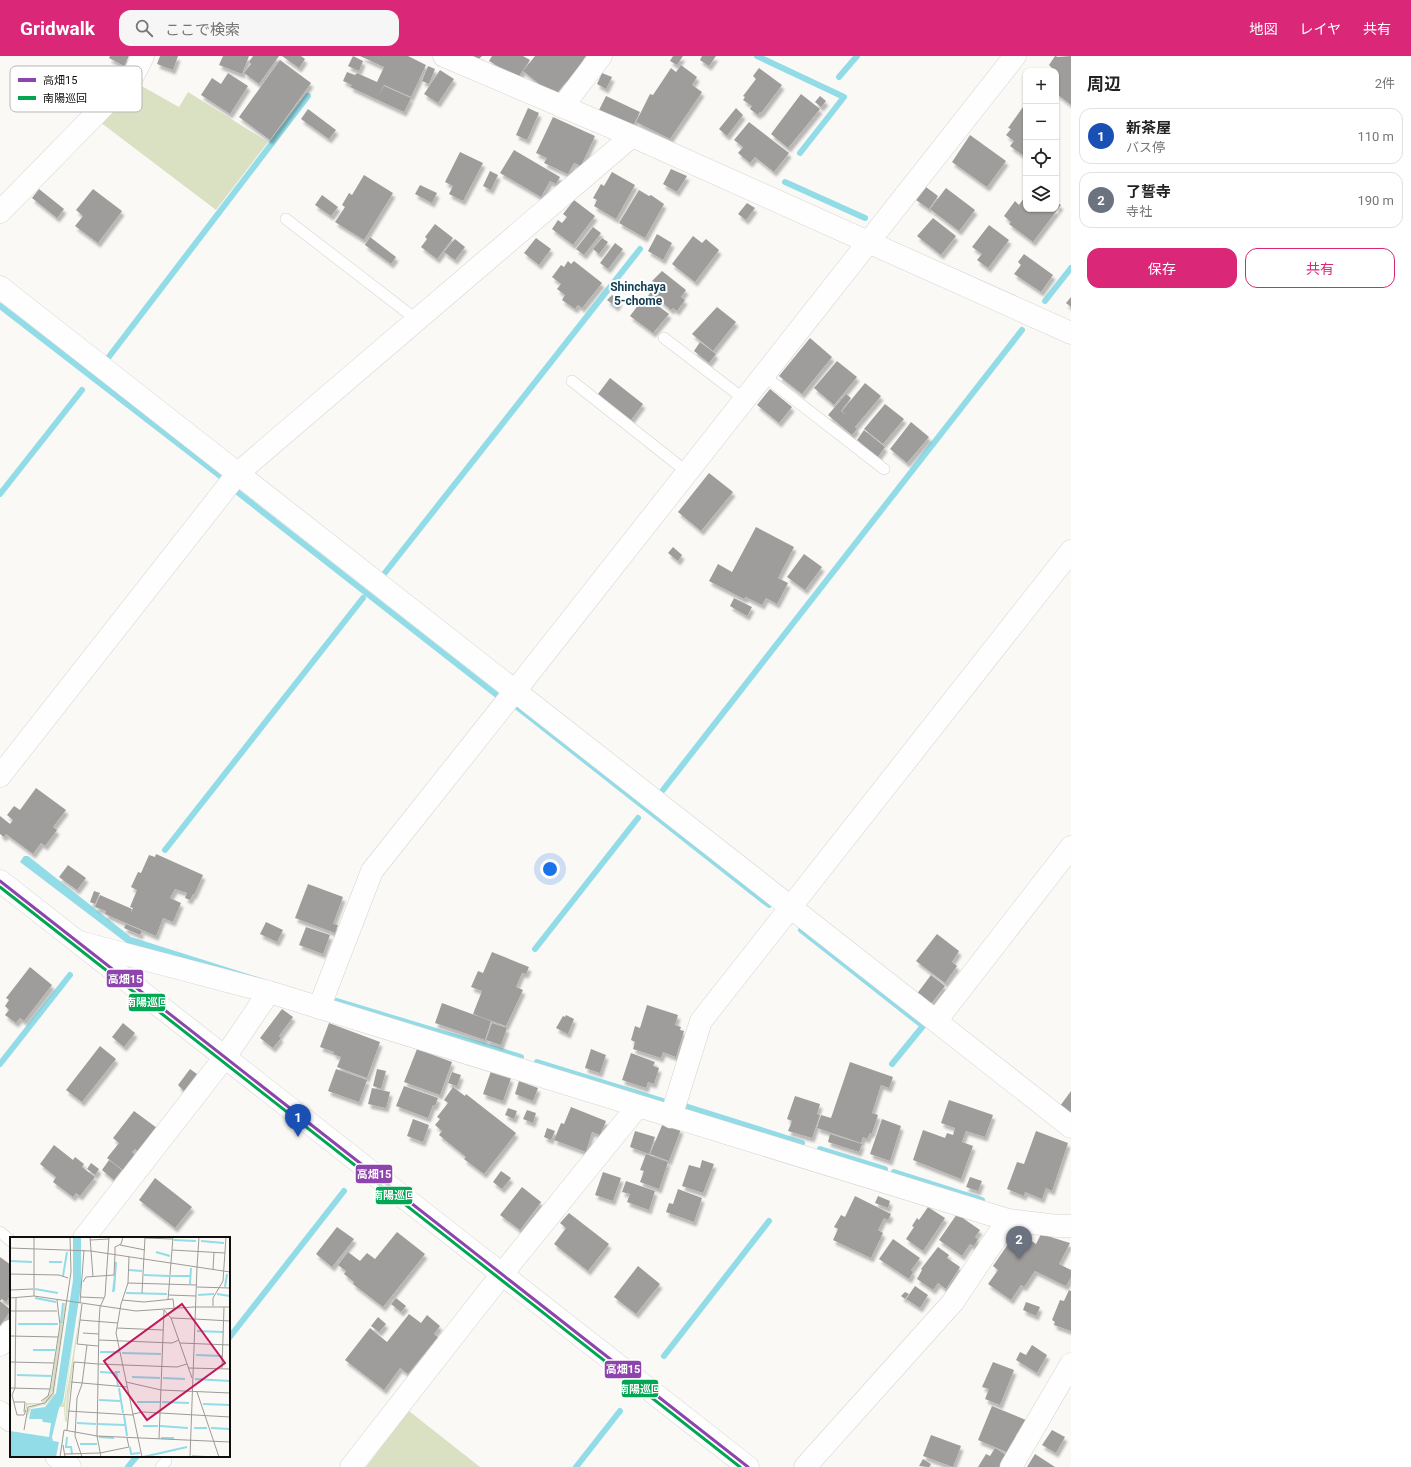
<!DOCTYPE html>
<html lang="ja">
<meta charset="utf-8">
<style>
body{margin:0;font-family:Roboto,"Noto Sans JP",sans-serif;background:#f6f6f6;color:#222}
.controls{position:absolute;right:12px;top:12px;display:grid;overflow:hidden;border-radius:8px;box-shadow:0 1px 3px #0004}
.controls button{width:36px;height:36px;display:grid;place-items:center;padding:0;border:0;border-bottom:1px solid #e0e0e0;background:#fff;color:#222;font:20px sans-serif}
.you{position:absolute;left:550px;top:813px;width:14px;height:14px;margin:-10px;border:3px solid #fff;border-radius:50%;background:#1a73e8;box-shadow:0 0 0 6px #1a73e833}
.badge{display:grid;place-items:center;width:26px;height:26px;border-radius:50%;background:#db2777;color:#fff;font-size:13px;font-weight:700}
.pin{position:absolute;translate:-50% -33px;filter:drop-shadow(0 1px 2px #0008)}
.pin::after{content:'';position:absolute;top:21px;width:14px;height:12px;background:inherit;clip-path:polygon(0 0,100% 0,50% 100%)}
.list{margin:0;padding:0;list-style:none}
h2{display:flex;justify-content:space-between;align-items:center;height:52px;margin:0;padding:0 16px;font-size:17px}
h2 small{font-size:13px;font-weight:400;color:#767676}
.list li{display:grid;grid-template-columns:26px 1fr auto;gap:12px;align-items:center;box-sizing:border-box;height:56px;margin:0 8px 8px;padding:0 8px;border:1px solid #e0e0e0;border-radius:12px}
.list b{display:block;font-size:15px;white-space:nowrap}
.list p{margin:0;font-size:13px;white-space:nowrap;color:#767676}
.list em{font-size:13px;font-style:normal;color:#767676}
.actions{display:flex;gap:8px;padding:12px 16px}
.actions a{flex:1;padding:9px 0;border:1px solid #db2777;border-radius:12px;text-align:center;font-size:14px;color:#db2777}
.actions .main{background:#db2777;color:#fff}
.icon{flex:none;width:22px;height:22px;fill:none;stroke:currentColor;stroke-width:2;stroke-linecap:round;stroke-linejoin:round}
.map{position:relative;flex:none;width:1071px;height:1411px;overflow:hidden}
header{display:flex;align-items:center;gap:24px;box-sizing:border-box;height:56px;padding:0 20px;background:#db2777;color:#fff}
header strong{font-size:19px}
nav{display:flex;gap:22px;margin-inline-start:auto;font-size:14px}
.search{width:280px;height:36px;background:#f6f6f6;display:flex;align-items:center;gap:10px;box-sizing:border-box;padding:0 14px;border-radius:12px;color:#767676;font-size:15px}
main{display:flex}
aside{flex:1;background:#fff}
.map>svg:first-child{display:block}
.green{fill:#dae1c3}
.water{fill:#92dce7}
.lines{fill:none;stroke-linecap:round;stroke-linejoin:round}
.stream{stroke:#92dce7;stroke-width:6}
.building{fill:#9f9d9b;filter:url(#shadow)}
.lane-casing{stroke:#d5d3d1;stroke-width:12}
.street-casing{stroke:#d5d3d1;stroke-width:23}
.secondary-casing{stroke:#d5d3d1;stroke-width:23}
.lane{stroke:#fefefe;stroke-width:11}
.street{stroke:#fefefe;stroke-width:22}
.secondary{stroke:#fefefe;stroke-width:22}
.bus-1-casing{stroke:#fff;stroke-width:6}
.bus-2-casing{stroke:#fff;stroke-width:6}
.bus-1{stroke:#8e44ad;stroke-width:3}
.bus-2{stroke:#00a651;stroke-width:3}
.labels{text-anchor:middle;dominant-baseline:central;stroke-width:4;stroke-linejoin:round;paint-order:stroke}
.neighbourhood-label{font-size:12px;font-weight:bold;fill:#144055;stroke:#fff}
.inset-river{fill:none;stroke:#92dce7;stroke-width:2}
.inset-road{fill:none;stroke:#9d9b98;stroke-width:1}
.view{fill:#c2185b;fill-opacity:0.15;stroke:#c2185b;stroke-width:2}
.inset-edge{fill:none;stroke:#0f0e0c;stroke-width:2}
.key{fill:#fff;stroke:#b7b7b6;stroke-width:1}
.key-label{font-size:11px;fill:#0f0e0c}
.line-badge{stroke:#fff;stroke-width:1.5}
.badge-label{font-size:11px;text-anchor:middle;font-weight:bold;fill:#fff}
</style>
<header>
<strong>Gridwalk</strong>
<div class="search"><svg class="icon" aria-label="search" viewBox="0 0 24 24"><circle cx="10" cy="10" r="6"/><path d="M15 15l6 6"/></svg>ここで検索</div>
<nav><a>地図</a><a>レイヤ</a><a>共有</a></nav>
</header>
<main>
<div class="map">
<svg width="1071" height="1411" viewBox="0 0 1071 1411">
<defs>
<filter id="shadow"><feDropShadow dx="2.5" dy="4.5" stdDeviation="1" flood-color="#0004"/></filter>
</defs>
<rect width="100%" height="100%" fill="#fbf9f6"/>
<path class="green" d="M138,28l41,23 9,-15 80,50 -52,68 -116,-88z
M409,1355l71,56h-114z"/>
<path class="water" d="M24,800h4l103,81 184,58 -187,-51 -108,-82z"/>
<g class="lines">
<path class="stream" d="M757,0l87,41 -44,56
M839,21l18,-21
M785,126l80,36
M1045,245l26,-33
M0,250l223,172
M108,302l200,-262
M236,435l262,205
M0,438l82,-104
M384,518l256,-325
M517,651l252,198
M663,734l359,-460
M165,794l198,-252
M801,874l122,96 -31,38
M535,893l103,-131
M337,945l184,56
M537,1006l126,39
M0,1008l70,-89
M685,1050l117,37
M820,1093l65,20
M894,1116l88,28
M229,1282l115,-147
M664,1300l105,-135
M128,1411l9,-11
M576,1411l44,-56"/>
</g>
<path class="building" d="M110,0h19l-5,10 -15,-8z
M160,0h18l-5,14 -16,-6z
M223,0h26l-7,18 -23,-9z
M253,0h26l-20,28 -15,-11 7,-9 -2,-2z
M282,0h19l4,3 -6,9z
M353,0l10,5 -4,10 -11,-5z
M360,0h48l18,9 -15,32 -27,-12 -6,12 6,-11 27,12 -7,14 -54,-25 2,-2 -9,-4 4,-9 8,3 2,-2 20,9 7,-15z
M472,0h10l-4,4z
M492,0h31l7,4 -12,18 -29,-17z
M535,0h51l-19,28 -1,-2 -9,11 -4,-3 -3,3 -27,-22z
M673,0h10l-6,9 -7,-4z
M702,0h14l-7,10 -9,-6z
M1055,0l3,1 13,-1v49l-15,-12v-22h-5l2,-2 -4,-4z
M280,4l31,23 -41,57 -31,-23z
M681,9l16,12 -5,8 10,7 -32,47 -34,-17 14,-28 3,1 18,-27 5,4z
M428,10l7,3 -6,15 -7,-3z
M759,12l23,17 -21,28 -1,-1 -2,3 -8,-6 2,-3 -9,-6 2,-3 -2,-1 13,-17 -3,-3z
M440,14l14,9 -16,24 -14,-9z
M228,17l20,13 -18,28 -29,-19 11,-17 9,6z
M602,17l10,4 -6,12 -9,-5z
M801,38l19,15 -32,39 -17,-14z
M606,40l34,16 -7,14 -34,-16z
M820,40l6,5 -5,6 -6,-5z
M1023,51l3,2v46l-2,1 -14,-10 4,-5 -8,-6 5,-6 -3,-1z
M528,52l11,5 -12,27 -11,-5z
M736,52l7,7 -16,21 -8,-7z
M308,53l28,21 -7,9 -28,-20z
M553,61l42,19 -14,30 -7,-3 -6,11 -24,-11 3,-5 -11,-5z
M749,66l40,31 -15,19 -19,-15 -5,6 -12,-10 5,-6 -9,-7z
M970,79l36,26 -19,26 -35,-25z
M514,94l46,27 -4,7 -6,-3 -9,16 -41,-24z
M460,96l23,11 -20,38 -14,-7 4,-8 -8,-4z
M671,113l16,7 -10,16 -14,-8z
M490,115l8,4 -7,15 -8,-4z
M612,116l23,13 -19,34 -22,-13 3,-6 -4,-2 8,-14 3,2z
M364,119l29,18 -29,47 -29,-18 10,-15 -3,-2 7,-12 3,2z
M420,129l17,8 -5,10 -17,-9z
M926,131l12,9 -9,13 -13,-9z
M946,132l29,22 -16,21 -29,-22z
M39,133l25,20 -7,9 -25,-20z
M93,133l29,22 -24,32 -23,-17 8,-10 -7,-6z
M639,134l10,6 2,-1 13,9 -19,34 -26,-15z
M322,139l16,12 -7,9 -16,-11z
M1026,139v14h30v-7l5,3 -28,37 -24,-18 2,-2 -7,-6 11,-15 4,4z
M574,144l21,16 -22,29 -21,-16 6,-9 4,3 5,-6 -4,-3z
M747,147l8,5 -9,12 -8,-6z
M933,162l23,18 -15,19 -24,-19z
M435,168l18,14 -16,21 -16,-12 6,-8 -2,-2z
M989,169l20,15 -21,28 -11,-8 5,-6 -10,-7z
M593,171l8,6 -17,22 -8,-6z
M657,178l15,9 -9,17 -15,-9z
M693,180l9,7 4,-4 13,11 -24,32 -23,-18z
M370,181l26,20 -5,7 -26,-19z
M536,182l15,11 -12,16 -15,-12z
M602,182l6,4 -9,12 -6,-5z
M455,183l10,8 -10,13 -11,-8z
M615,187l8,6 -15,20 -8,-6z
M1024,198l29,21 -12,17 -27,-18 7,-9 -3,-3z
M568,205l3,3 3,-3 28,22 -20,25 -4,-3 -3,4 -13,-9 3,-5 -8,-6 4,-5 -9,-7 9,-12 3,2z
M662,215l24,19 -5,7 4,3 -8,11 -4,-3 -2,2 -13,-11 -3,3 -7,-6 2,-3 -1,-4 5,-7 -2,-1z
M612,239l8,6 -4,6 -9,-7z
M645,240l24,18 -16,19 -23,-17z
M1071,241v10l-5,-4z
M717,251l19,15 -23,29 -21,-17z
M810,282l22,19 -30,37 -23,-18z
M700,286l16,12 -7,9 -15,-12z
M837,305l20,16 -23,28 -20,-17z
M610,322l33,26 -12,16 -33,-26z
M865,327l16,13 -26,31 2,2 -5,6 -24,-20 18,-21 5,4 -10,13 5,4 -4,-4z
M770,333l22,18 -13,16 -22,-18z
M885,348l19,15 -21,25 -19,-15z
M911,366l18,15 -22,26 -17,-14z
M864,374l21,17 -7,10 -21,-17z
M709,417l24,19 -32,39 -23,-19z
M756,471l38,20 -16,31 10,5 -11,21 -11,-6 -4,7 -16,-8 -2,2 -35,-18 9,-17 14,8z
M673,491l9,8 -4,6 -10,-8z
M804,498l18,13 -17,23 -18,-13z
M734,542l18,9 -5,9 -17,-10z
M36,732l30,22 -13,17 4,3 -12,16 -4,-3 -8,11 -27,-20 -2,3 -4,-3v-18l10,8 3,-4 -6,-5 7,-9 6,4z
M156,798l47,21 -9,20 -1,-1 -3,6 -5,-2 2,-5 -12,-4 -5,9 11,5 -8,19 -10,-4 -7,18 -51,-22 1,-3 -11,-4 5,-12 32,14 -2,5 3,-6 -3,-1 7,-17 -6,-3 7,-15 3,1 8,-18 6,2z
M68,809l18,13 -9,12 -18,-13z
M308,828l35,13 -10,27 5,1 -3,8 -40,-15z
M94,835l6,2 -5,11 -5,-2z
M266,866l17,8 -6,12 -17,-8z
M126,868l16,7 -2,4 -16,-7z
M306,871l24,8 -7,19 -24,-9z
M937,878l22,17 -7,11 5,4 -12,17 -29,-22z
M492,896l37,15 -3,7 -4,-1 -6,14 7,3 -17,36 -33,-12 9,-23 -11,-4 7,-16 5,2z
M30,911l22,18 -28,36 -4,-3 -4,5 -11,-8 4,-5 -4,-4 4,-6 -3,-2z
M931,919l14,11 -15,19 -14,-10z
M442,947l49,18 -6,19 -50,-17z
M647,949l31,10 -3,10 6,2 -1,3 4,1 -8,26 -13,-5 -2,6 -28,-9 2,-7 -4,-2 4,-14 5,2z
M282,953l11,8 -14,19 2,2 -8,10 -13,-10z
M566,959l8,4 -6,15 -12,-6 7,-12 2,1z
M123,967l12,10 -11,14 -12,-10z
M329,967l51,19 -13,36 -30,-11 4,-10 -8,-3 1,-2 -14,-5z
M492,967l15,5 -6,17 -15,-5z
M100,990l16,13 -34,43 -16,-12z
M417,993l35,13 -12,33 -36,-13z
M591,993l15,6 -6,18 -15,-5z
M631,997l24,9 -2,4 6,2 -5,16 -6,-2 -2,6 -24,-8z
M850,1006l43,15 -4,11 -8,-3 -9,28 6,2 -6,18h-2l-3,6 -4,-2 -2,6 -44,-15 4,-13 10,3z
M190,1013l7,5 -13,17 -6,-6z
M336,1013l31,11 -8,22 -31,-11z
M377,1013l9,2 -5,18 -8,-3z
M491,1015l20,7 -8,23 -20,-7z
M452,1016l9,3 -4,11 -9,-3z
M519,1025l19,7 -5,13 -18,-7z
M404,1030l34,12 -3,8 -2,-1 -5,13 -32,-12z
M453,1031l12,9 1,-2 50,39 -32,41 -20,-15 2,-2 -27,-22 3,-4 -7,-6 5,-6 -3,-2 11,-14 -4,-3z
M372,1032l18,4 -4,16 -18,-4z
M1071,1035v23l-11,-8z
M795,1040l25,8 -3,10 3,1 -8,23 -24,-7 4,-10 -5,-2z
M949,1044l44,15 -8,22 -19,-6 -4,11 11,4 -12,33 -48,-19 10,-30 22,8 2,-5 6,2 2,-7 -14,-5z
M571,1051l35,14 -6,14 -8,-3 -6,20 -32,-12 7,-17 3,1z
M508,1052l9,3 -3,8 -9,-4z
M527,1054l9,3 -3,10 -10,-4z
M134,1055l23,17 -19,24 -3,-3 -3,3 3,3 -12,15 -16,-12 12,-15 -6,-5z
M413,1063l16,6 -6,17 -16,-6z
M882,1063l19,7 -11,35 -20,-7z
M663,1067l18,6 -12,32 -19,-7z
M547,1072l8,3 -4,9 -7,-3z
M635,1075l20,6 -6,17 -19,-7z
M1036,1075l32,12 -16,48 -6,-3 -4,11 -17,-7 -1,4 -17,-7 10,-27 7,2z
M830,1078l32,10 -3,8 -31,-10z
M54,1089l19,15 2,-3 9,7 -2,3 13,10 -15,19 -4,-3 -3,4 -20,-15 3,-5 -16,-13z
M646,1098l22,8 -9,27 -19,-7 4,-11 -4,-1z
M109,1104l13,10 -8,10 -12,-10z
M702,1104l12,4 -11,29 -21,-7 7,-21 11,3z
M91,1107l8,6 -4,6 -8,-6z
M501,1115l10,7 -9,11 -9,-7z
M603,1116l18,6 -8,23 -18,-6z
M970,1121l12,4 -4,10 -12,-4z
M155,1122l37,29 -17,21 -36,-28z
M626,1125l29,10 -6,19 -22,-8 3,-8 -8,-2z
M522,1131l19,15 -21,28 -20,-15z
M678,1133l24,9 -8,24 -28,-10 3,-9 4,1z
M855,1140l36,18 -3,6 -4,-2 -6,12 5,3 -12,25 -38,-18 5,-11 -4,-2 7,-12 4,2z
M878,1140l12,5 -2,7 -13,-5z
M928,1151l17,11 -22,33 -17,-12 8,-12 -2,-1 5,-8 2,2z
M569,1157l40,31 -21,27 -34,-27 12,-16 -6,-5z
M957,1158l23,16 -5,7 3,2 -4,7 -4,-2 -8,12 -23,-16z
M337,1171l17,12 -22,28 -16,-13z
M1017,1175l19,13 5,-10 29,9 -11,21 12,6v7l-5,9 -31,-15 -11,16 -3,-2 -10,15 -23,-16 10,-14 -5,-4z
M397,1176l28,22 -42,53 -30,-23 1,-2 -10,-8 2,-3 -8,-6 10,-13 12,9 7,-8 8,6z
M893,1183l27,19 -9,12 2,2 -4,7 -30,-20z
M938,1191l11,8 -2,3 13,9 -14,22 -8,-6 -5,7 -16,-11 5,-9 -1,-1z
M0,1201l11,8v22l-2,3 2,5 -5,7 -4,-3 -2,2z
M638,1210l22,18 -24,30 -22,-17z
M915,1230l13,9 -8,13 -14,-9z
M1069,1234l2,1v40l-17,-6 1,-3 -3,-2 8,-20 4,1z
M905,1236l4,2 -4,5 -4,-3z
M396,1242l10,8 -5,6 -10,-8z
M0,1245l11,9 -11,16z
M1026,1246l14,5 -4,9 -13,-6z
M409,1258l12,9 6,-8 13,11 -6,8 4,3 -30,37 -8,-6 -16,22 -39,-30 25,-32 17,14z
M378,1261l8,7 -7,8 -8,-6z
M1032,1289l15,10 -10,18 -21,-13 4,-8 6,3z
M993,1306l21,8 -14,35 -15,-6 4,-10 -7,-2z
M992,1350l34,14 -5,14 -4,-1 -8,20 -31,-13z
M1052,1374l13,7 -9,16 -14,-8z
M931,1379l30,11 -8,21 -30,-11z
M995,1392l13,8 -6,11h-24l8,-13 4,2z
M1035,1398l20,13h-28z
M923,1403l8,5 -2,3 -10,-1z"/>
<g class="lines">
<defs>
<path id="lane" d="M286,163l131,101
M664,282l80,61
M763,319l121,94
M572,325l115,91
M0,1176l11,9
M161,1411l5,-6"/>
<path id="street" d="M444,0l188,80 439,197
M562,51l39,-51
M0,156l133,-136 10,-20
M0,231l1071,840
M0,720l238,-303 394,-337
M79,886l190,50 739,228 50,6h13
M319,952l53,-137 143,-180 500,-635
M936,965l135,-174
M671,1061l30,-96 370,-470
M84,1182l141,-181 44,-65
M0,1289l11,-14
M0,1356l11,9
M56,1400l14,11
M351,1411l151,-193 136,-168
M805,1411l148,-165 55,-82
M1011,1411l60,-103"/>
<path id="secondary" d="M0,825l748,586"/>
</defs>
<use href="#lane" class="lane-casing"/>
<use href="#street" class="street-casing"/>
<use href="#secondary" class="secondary-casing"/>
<use href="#lane" class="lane"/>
<use href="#street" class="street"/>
<use href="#secondary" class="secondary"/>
<defs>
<path id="bus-1" d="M0,825l748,586"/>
<path id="bus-2" d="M0,831l740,580"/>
</defs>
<use href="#bus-1" class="bus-1-casing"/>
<use href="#bus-2" class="bus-2-casing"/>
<use href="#bus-1" class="bus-1"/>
<use href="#bus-2" class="bus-2"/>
</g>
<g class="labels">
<g class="neighbourhood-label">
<text x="638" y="231">Shinchaya<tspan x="638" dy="14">5-chome</tspan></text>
</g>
</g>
<g transform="translate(10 1181)">
<rect width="220" height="220" fill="#fbf9f6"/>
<path d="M54,66h2l-13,87 -5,10 -7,4 -13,1 -3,8 1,-10h15l9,-10zM57,66l-13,93 -9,9 -14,3 -4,10 1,-9 4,-3 11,-1 11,-13zM68,67l-11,83 -3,34v-14h-5l5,-5zM71,68l-12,92 -2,25 -2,-1 2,-30z" fill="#dae1c3"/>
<path d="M63,0h8v50l-18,115 -4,6 -7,29 1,4 6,1 -3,15h-46v-26l39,6 2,-14 -8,-1 -1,-3h-13l2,-10 14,-2 11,-14 17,-113z" fill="#92dce7"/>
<path class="inset-river" d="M164,3l22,1M191,4l23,2M146,15l14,4M0,24l22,1M39,25h13M119,33l13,1M134,38l25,1M53,39l4,-24M161,39h19M180,47l1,-16M215,50l2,-13M25,52l23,4M104,54l2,-29M103,55l2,-17M116,56l41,1M207,57l13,2M188,58l16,-1M25,61l21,4M51,86l2,-20M8,87h40M187,94l26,1M23,113h22M90,115h19M112,116l39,1M186,118l26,1M90,135l15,1M7,138l34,1M122,140l28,1M153,141l22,1M185,142l35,2M108,149l-2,-14h4M109,151l4,25M89,163l21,1M127,165h23M152,165l27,1M193,167l27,1M114,178l3,21M67,186l19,1M88,187l27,1M133,189h15M150,189l28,2M184,191h13M201,191l19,1M57,200l-1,10h5l1,7M89,200l15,1M151,201h13M70,207h17M120,210l1,7 9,-1M182,219l14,1M133,220l44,-10"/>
<path class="inset-road" d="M80,0l3,40M135,1l28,1M80,3l19,-1M110,8l25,5M0,11l81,3 139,21M162,13l53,3M105,17v-7l6,-3 2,-7M119,20l-1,26 -7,21 -5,29 26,124M187,30l2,-30M203,32l1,-17M0,37l49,1 9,3M73,45l3,-5 28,-2 1,-21M118,46l69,2M187,50l33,1M0,53l23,-1M132,56l3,-56M159,58l27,1M24,59v-59M6,60l-1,91 -3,7 5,20h7l2,-5M71,60l23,1M0,61l24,-2 102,15 57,-4h37M112,63l22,2 29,-3 1,9M158,63l5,-63M70,66l4,-53M72,67l-5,40 10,1M203,69v-8l10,-17 3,-44M154,73l7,8 21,60M0,74h47M161,81l24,1M185,82l35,2M70,83l38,3M107,91l46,2M73,96l16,1M0,99l48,1M89,103l73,3 7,-3M170,106l50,2M0,125l44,1M88,127l79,3 10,-3M178,131l42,1M212,131l2,-61M61,145l56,5M116,145l35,8 69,3M0,151l40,1M187,155l22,65M31,164l7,-5 2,-7 10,-64 -3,-25M4,165h11l-1,10M58,174l65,4M123,177l10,-2 87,5M14,193l4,-23 17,-4 8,-10 18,-121 -1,-35M57,193l7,-68 24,2M149,202l5,-129M53,208l2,12M55,217l35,-1 29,-6 -2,-9M50,220l4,-27 33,6 133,6M72,220l-7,-21 2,-38 5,-14 5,-39 11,1M91,220l-4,-21 2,-113 1,-16 5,-11 4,-59M180,220l7,-190"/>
<path class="view" d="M172,67l43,59 -78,57 -43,-59z"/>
<rect width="220" height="220" class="inset-edge"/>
</g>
<rect x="10" y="10" width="132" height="46" rx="6" class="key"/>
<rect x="18" y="22" width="18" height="4" fill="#8e44ad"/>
<rect x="18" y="40" width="18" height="4" fill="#00a651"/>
<g class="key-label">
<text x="43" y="28">高畑15</text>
<text x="43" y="46">南陽巡回</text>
</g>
<g class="line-badge">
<rect x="106" y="913" width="38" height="19" rx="4" fill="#8e44ad"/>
<rect x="128" y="937" width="38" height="19" rx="4" fill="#00a651"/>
<rect x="355" y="1108" width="38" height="20" rx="4" fill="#8e44ad"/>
<rect x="375" y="1130" width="38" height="19" rx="4" fill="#00a651"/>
<rect x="604" y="1304" width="38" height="19" rx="4" fill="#8e44ad"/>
<rect x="621" y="1323" width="38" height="19" rx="4" fill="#00a651"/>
</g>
<g class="badge-label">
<text x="125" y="927">高畑15</text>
<text x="147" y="950">南陽巡回</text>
<text x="374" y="1122">高畑15</text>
<text x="394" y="1143">南陽巡回</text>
<text x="623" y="1317">高畑15</text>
<text x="640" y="1337">南陽巡回</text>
</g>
</svg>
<div class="controls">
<button>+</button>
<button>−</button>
<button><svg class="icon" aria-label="locate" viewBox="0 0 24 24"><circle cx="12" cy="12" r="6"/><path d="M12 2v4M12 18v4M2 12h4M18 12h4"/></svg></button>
<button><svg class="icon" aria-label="layers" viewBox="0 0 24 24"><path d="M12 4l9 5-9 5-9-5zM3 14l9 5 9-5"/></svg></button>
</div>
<div class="you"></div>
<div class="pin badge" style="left:298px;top:1081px;background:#1a4fb4">1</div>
<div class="pin badge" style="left:1019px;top:1203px;background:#6b7280">2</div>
</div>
<aside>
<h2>周辺<small>2件</small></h2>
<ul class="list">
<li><span class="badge" style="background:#1a4fb4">1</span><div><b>新茶屋</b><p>バス停</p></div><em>110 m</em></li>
<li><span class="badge" style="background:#6b7280">2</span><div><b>了誓寺</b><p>寺社</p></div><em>190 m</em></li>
</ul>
<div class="actions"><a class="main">保存</a><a>共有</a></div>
</aside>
</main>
